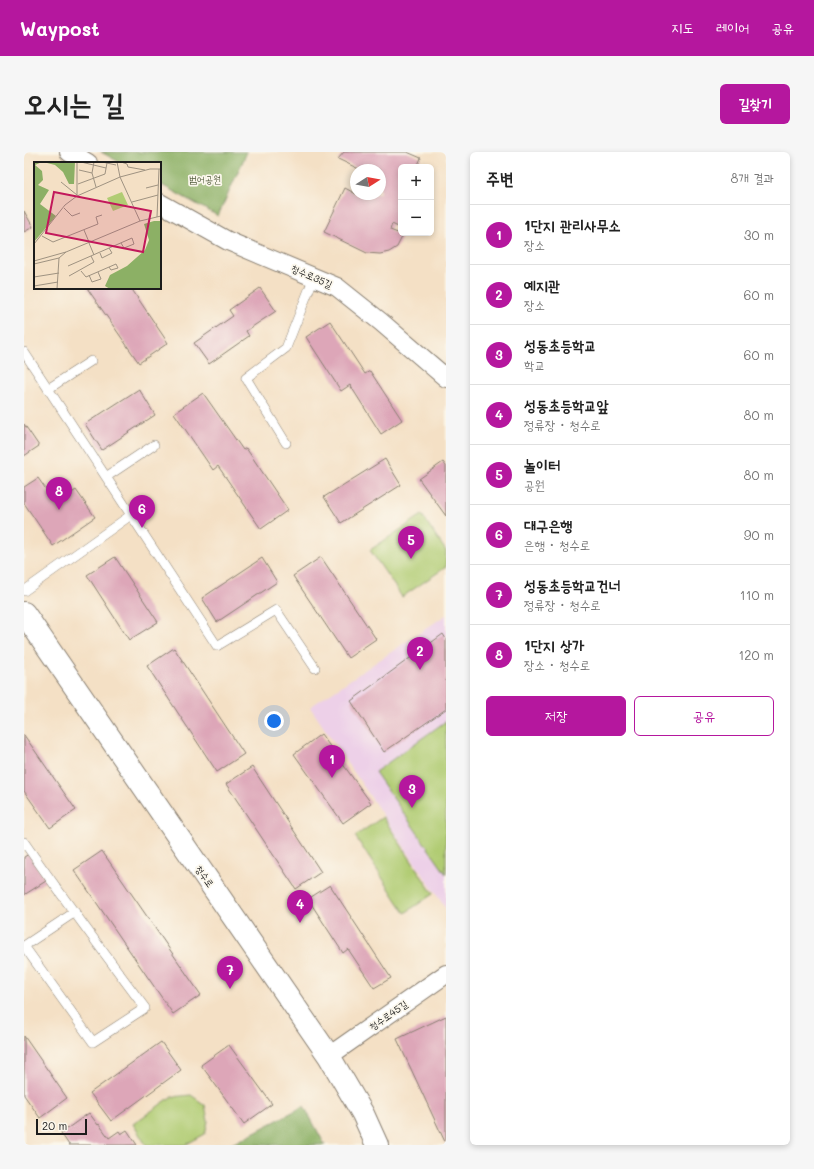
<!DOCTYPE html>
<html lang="ko">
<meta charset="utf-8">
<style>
body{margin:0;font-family:Mali,"Poor Story",sans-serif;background:#f6f6f6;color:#222}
.controls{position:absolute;right:12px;top:12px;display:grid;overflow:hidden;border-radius:6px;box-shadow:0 2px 6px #0003}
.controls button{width:36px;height:36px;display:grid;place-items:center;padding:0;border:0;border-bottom:1px solid #e0e0e0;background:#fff;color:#222;font:20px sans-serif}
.compass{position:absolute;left:326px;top:12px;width:36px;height:36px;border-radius:50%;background:#fff;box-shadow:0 2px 6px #0003;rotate:79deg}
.scale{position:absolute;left:12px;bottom:10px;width:51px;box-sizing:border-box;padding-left:4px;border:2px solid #1c1c1c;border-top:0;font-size:11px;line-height:14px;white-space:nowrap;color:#1c1c1c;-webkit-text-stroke:3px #fbf7ec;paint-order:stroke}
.you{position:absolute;left:250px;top:569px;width:14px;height:14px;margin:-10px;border:3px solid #fff;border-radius:50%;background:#1a73e8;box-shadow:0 0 0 6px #1a73e833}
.badge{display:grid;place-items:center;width:26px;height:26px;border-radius:50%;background:#b5179e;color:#fff;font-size:13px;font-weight:700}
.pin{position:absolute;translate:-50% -33px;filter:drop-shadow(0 1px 2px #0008)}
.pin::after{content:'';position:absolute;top:21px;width:14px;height:12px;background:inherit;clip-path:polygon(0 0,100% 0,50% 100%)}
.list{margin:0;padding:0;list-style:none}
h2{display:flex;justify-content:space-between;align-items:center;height:52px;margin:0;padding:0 16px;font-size:17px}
h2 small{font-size:13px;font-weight:400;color:#767676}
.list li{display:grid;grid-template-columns:26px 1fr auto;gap:12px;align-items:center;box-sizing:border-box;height:60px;padding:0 16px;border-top:1px solid #e0e0e0}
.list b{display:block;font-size:15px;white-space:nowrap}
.list p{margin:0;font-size:13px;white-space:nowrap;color:#767676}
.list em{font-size:13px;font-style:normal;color:#767676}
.actions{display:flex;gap:8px;padding:12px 16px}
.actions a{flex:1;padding:9px 0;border:1px solid #b5179e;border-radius:6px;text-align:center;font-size:14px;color:#b5179e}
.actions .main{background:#b5179e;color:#fff}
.map{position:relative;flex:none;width:422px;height:993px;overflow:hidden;border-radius:6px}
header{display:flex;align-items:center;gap:24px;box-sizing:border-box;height:56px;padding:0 20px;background:#b5179e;color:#fff}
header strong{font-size:19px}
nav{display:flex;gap:22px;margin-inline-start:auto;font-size:14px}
.intro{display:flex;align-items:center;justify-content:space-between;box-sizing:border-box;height:96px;padding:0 24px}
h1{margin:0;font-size:28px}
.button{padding:10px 18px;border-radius:6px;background:#b5179e;color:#fff;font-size:14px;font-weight:700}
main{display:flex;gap:24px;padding:0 24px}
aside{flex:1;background:#fff;border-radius:6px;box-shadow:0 2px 6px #0003}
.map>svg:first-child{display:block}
.built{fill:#edd0e8}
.green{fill:#b1cc73;stroke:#667448}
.forest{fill:#8cb065;stroke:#546640}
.building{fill:#dda6b8}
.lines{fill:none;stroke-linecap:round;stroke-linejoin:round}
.lane-casing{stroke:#887e70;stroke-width:10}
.street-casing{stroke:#887e70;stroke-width:20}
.secondary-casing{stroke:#887e70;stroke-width:24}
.lane{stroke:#fff;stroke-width:9}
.street{stroke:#fff;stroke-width:18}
.secondary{stroke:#fff;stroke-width:22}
.labels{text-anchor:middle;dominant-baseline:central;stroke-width:3.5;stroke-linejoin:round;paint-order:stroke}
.park-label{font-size:10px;fill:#505a3a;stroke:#fbf7ec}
.street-label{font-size:10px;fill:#1c1c1c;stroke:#fbf7ec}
.inset-road{fill:none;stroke:#9e9281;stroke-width:1}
.view{fill:#c2185b;fill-opacity:0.15;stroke:#c2185b;stroke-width:2}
.inset-edge{fill:none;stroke:#1c1c1c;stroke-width:2}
</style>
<header>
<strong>Waypost</strong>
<nav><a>지도</a><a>레이어</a><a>공유</a></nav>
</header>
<div class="intro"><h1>오시는 길</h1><a class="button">길찾기</a></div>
<main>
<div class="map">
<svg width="422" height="993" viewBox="0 0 422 993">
<rect width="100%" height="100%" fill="#fbf7ec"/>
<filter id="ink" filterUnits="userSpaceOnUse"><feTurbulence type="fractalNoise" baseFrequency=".025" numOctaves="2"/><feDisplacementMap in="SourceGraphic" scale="8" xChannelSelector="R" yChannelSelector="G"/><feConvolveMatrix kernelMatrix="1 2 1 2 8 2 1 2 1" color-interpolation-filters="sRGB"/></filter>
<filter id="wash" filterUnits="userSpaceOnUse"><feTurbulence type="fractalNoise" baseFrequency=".012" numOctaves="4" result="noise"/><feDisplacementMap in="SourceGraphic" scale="16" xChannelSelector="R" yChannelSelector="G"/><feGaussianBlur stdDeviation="0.9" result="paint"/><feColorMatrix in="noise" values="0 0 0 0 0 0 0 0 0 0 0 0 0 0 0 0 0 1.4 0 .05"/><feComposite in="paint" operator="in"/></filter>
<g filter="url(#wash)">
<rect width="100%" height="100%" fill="#f4e0c5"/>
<path class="built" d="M422,463v294l-136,-202z"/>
<path class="green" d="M398,363l24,36v16l-44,30 -32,-47z
M422,569v153l-71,-102z
M359,665l50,77 -28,19 -50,-77z
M167,943l14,10 3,16 -3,13 -20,11h-39l-13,-21 38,-27z"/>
<path class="forest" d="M77,0h146l-29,64 -58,-32v-21h-39z
M280,954l21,39h-95z"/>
<g id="blocks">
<path class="building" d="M320,0h63l14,6 -4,9h-16v59l-1,2 -8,-4 -2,6 13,5 -6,12 -8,5 -9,2 -13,-1 -43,-21 21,-44 11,6h24v-24h-19l-23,-11z
M0,59l9,16 -9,5z
M63,136h44l37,55 -29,20z
M236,136l16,23 -30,20 3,5 -40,28 -15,-21 39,-27 -4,-6z
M306,169l35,53 5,-3 32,49 -21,14 -31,-49 -9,6 -35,-54z
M115,237l16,26 -53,35 -17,-26z
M179,241l40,57 3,-2 42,62 -27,19 -43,-63 -5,4 -39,-57z
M0,272l15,22 -15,10z
M361,307l16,26 -60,38 -17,-26z
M419,310l3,4v50l-27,-37z
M14,326l12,17 7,-5 6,9 13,-9 19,27 -42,29 -29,-43v-16z
M91,405l43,65 -29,18 -42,-65z
M297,405l55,82 -28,19 -55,-82z
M238,406l15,24 -60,40 -15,-24z
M419,482l3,5v70l-62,43 -33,-51z
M150,496l70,106 -27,18 -70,-106z
M297,582l50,69 -28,20 -49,-69z
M0,583l52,75 -26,18 -26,-37z
M228,615l69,105 -25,17 -70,-105z
M78,699l99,144 -28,19 -99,-144z
M5,702l17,27 -22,14v-38z
M306,733l61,93 -17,10 -26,-39 -5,4 -35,-54z
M422,864v128l-49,-105z
M0,884l43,62 -27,20 -16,-23z
M137,890l20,28 -70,51 -21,-28z
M205,893l43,59 -28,20 -43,-59z
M65,961l9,12 1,-1 10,14 10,-7 2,3 6,-4 10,15h-68l-8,-12z"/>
</g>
</g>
<g filter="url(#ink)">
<use href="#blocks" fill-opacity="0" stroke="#887e70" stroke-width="1"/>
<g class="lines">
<defs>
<path id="lane" d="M0,200l193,294 59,-36 39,58
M24,237l43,-28
M262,291l-40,-65 40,-30 28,-71
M82,325l48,-32
M0,439l107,-76
M0,690c39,56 80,111 121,166l-52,34 -69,-96 51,-34"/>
<path id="street" d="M45,0l19,11
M136,51l68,38 109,46 44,35 65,56
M305,904l117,-82"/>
<path id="secondary" d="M0,461l305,443 34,58 14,31"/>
</defs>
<use href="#lane" class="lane-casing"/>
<use href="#street" class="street-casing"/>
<use href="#secondary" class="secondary-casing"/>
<use href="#lane" class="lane"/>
<use href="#street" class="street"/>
<use href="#secondary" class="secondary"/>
</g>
</g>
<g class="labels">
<g class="park-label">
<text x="181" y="27">범어공원</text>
</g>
<g class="street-label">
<text transform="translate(288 124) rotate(24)">청수로35길</text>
<text transform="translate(181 724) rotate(55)">청수로</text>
<text transform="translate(364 863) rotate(-35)">청수로45길</text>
</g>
</g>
<g transform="translate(10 10)">
<rect width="127" height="127" fill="#f4e0c5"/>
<path d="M88,30l6,13 -15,6 -6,-13z" fill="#b1cc73"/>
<path d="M0,0h8l-7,3 7,6 1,9 -5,5 11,5 -9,14 16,12 -22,26zM9,0h32l-1,22h-5l-6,-12 -8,-7zM120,59h7v68h-51l-5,-3 5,-11 17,-9 18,-16 4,-10 -5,-16z" fill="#8cb065"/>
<path class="inset-road" d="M43,0v33M47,0l25,6M60,0l-2,11 4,14M68,0l14,3M83,0l3,15 20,44M87,0l6,2 1,3 17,3M45,8l13,3M27,20l16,13M44,22l27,-10 2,-11M112,26l12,-3M98,40l26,-7M30,46l8,8 8,-3M123,55l2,-48M50,68l5,12M8,74l11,6 45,-18 -2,-7 6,-2M55,81l5,12M0,82l31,-39 12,-9 43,-19 30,-8h11M66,91l2,5 10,-5 -3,-5M0,99l32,-9 74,-31 21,-5M0,102l25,-6 7,-6M34,104l64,-28 2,6 -10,4 -3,-5M47,109l5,6 30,-13 2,4 -7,2 -2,-3M55,113l3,7 9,-3 -3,-7M35,114l25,-14 -3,-6M0,115l25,-4M0,124l24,-4M23,127l2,-31"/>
<path class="view" d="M20,30l97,19 -8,41 -97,-19z"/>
<rect width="127" height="127" class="inset-edge"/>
</g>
</svg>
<div class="controls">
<button>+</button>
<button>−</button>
</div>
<svg class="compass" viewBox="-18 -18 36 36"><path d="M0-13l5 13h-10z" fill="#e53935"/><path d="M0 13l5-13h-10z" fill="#767676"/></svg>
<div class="scale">20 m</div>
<div class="you"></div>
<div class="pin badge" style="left:308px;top:626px">1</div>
<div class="pin badge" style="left:396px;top:518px">2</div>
<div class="pin badge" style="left:388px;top:656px">3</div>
<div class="pin badge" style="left:276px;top:771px">4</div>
<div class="pin badge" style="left:387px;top:407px">5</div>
<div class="pin badge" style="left:118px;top:376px">6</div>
<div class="pin badge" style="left:206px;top:837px">7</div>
<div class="pin badge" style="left:35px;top:358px">8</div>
</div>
<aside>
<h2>주변<small>8개 결과</small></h2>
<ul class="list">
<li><span class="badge">1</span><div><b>1단지 관리사무소</b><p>장소</p></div><em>30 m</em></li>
<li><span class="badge">2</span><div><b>예지관</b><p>장소</p></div><em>60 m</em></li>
<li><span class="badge">3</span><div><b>성동초등학교</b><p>학교</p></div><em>60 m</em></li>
<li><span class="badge">4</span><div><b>성동초등학교앞</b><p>정류장 · 청수로</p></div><em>80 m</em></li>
<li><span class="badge">5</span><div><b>놀이터</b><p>공원</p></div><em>80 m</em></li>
<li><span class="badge">6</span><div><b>대구은행</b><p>은행 · 청수로</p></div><em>90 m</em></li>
<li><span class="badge">7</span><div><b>성동초등학교건너</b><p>정류장 · 청수로</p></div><em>110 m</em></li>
<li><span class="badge">8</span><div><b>1단지 상가</b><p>장소 · 청수로</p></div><em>120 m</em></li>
</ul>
<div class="actions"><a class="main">저장</a><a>공유</a></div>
</aside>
</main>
